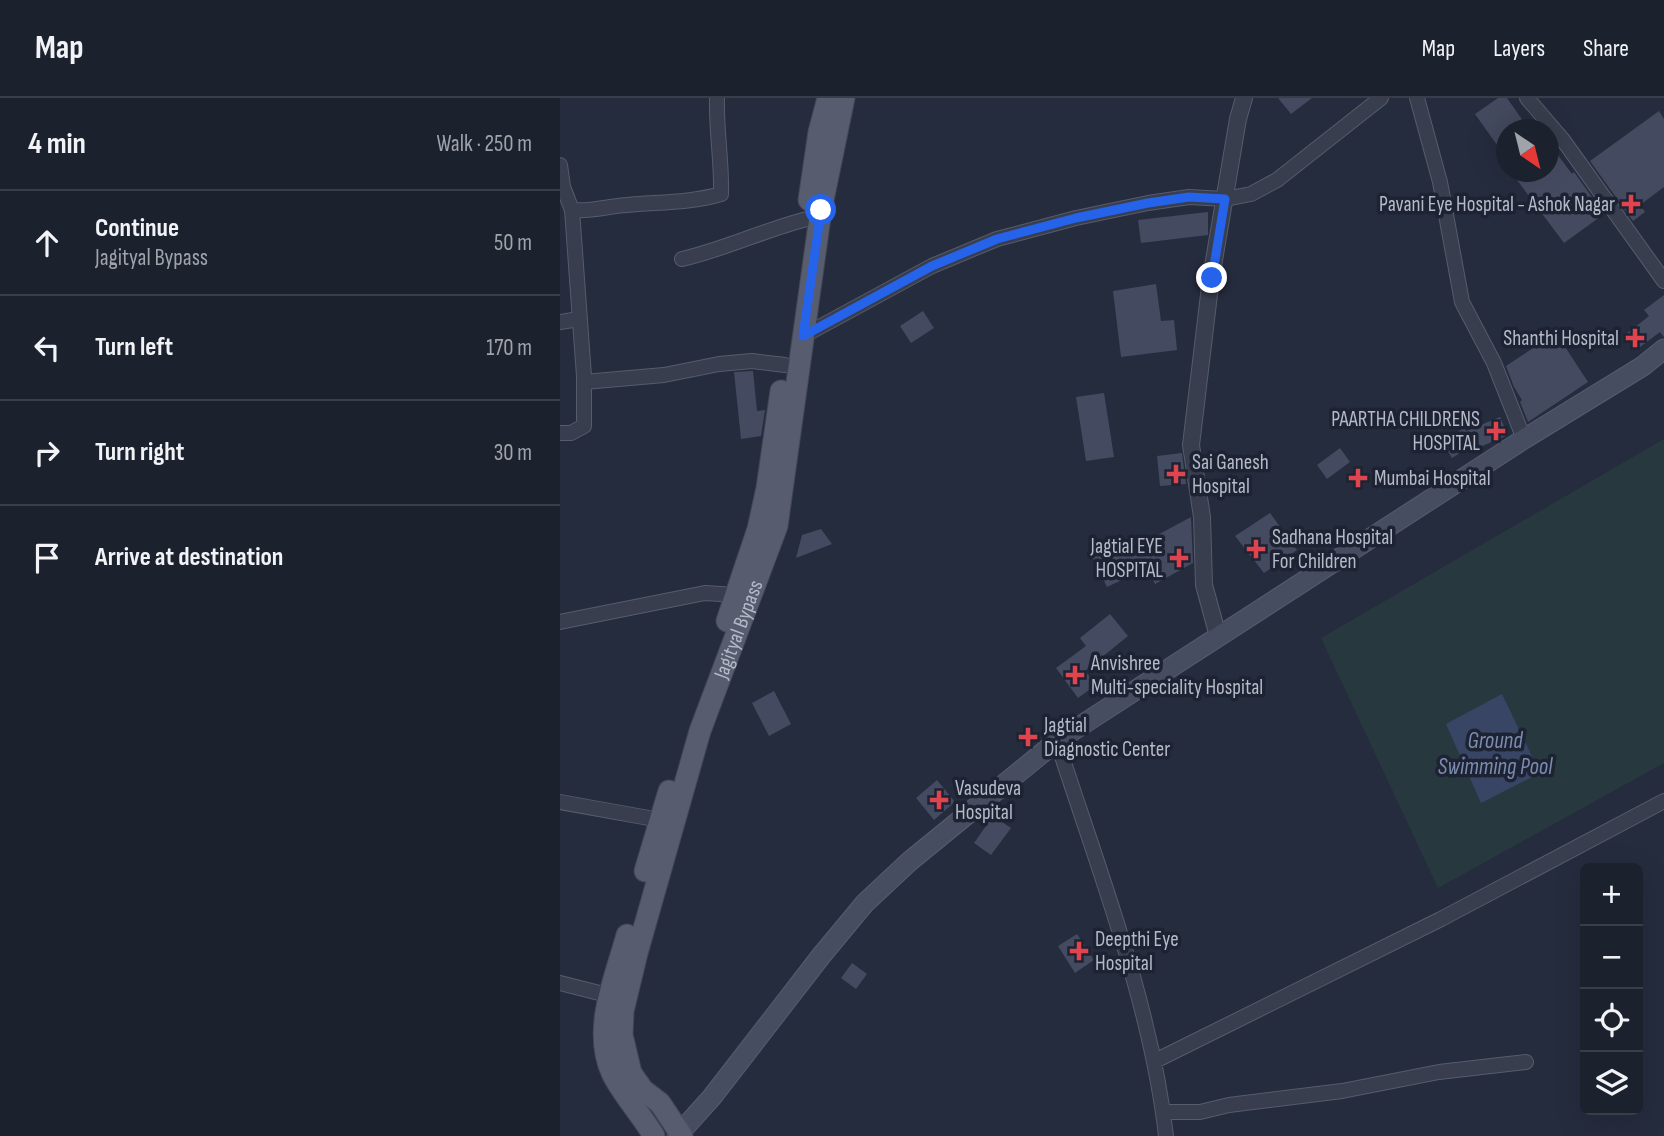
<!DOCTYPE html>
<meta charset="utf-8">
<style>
body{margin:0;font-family:"Sofia Sans Condensed",sans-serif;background:#252936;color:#f1f3f6}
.controls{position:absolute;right:21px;bottom:21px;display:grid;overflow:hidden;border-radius:10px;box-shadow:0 7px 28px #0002}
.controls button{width:63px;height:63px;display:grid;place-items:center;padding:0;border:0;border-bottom:2px solid #3a3e4a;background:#1c212e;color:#f1f3f6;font:35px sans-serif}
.compass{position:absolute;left:936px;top:21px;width:63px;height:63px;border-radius:50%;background:#1c212e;box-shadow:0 7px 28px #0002;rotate:145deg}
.stop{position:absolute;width:21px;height:21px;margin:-16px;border:5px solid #2563eb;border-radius:50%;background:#fff}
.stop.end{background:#2563eb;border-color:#fff;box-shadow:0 2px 7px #0008}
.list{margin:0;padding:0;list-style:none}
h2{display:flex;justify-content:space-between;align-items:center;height:91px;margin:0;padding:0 28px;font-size:30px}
h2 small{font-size:23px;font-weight:400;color:#a0a3aa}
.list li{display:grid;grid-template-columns:46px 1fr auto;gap:21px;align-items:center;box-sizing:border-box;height:105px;padding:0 28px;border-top:2px solid #3a3e4a}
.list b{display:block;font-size:26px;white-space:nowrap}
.list p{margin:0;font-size:23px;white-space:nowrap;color:#a0a3aa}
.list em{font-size:23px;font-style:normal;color:#a0a3aa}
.icon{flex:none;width:38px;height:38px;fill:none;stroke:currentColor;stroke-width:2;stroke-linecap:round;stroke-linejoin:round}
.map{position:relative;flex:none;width:1104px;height:1038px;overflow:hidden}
header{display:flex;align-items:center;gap:42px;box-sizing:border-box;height:98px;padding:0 35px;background:#1c212e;border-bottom:2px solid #3a3e4a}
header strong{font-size:33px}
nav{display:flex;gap:38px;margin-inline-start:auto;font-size:24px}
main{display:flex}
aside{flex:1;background:#1c212e}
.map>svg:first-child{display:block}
.green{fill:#27393f}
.water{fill:#394565}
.building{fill:#444b60}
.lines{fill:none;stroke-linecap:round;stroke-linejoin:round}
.minor-casing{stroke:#565c6c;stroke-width:16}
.tertiary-casing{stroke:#565c6c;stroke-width:18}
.secondary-casing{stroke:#565c6c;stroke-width:21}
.primary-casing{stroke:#424757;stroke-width:23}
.minor{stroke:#393e4e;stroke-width:14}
.tertiary{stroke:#393e4e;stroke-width:16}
.secondary{stroke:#474d61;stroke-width:19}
.primary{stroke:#575d6e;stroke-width:21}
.route{stroke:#2563eb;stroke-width:9}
.health-dot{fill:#e0444e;stroke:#1d2333;stroke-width:2.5}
.labels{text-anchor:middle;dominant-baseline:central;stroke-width:7;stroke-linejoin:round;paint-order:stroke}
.poi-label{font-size:21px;fill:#b5bac9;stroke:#1d2333;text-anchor:start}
.street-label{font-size:21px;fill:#b5bac9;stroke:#1d2333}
.water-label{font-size:23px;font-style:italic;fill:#7c8cb0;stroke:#1d2333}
</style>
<header>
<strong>Map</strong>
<nav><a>Map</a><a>Layers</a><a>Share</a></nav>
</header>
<main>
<aside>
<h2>4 min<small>Walk · 250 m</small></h2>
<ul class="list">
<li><svg class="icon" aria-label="ahead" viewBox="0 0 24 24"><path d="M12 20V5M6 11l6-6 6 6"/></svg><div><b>Continue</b><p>Jagityal Bypass</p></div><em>50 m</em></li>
<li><svg class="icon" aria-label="left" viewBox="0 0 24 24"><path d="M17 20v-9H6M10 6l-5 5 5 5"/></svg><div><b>Turn left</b></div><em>170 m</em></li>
<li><svg class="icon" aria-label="right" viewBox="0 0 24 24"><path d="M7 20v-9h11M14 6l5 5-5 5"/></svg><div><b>Turn right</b></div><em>30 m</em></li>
<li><svg class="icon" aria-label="arrive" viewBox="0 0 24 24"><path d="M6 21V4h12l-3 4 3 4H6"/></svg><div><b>Arrive at destination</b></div></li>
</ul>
</aside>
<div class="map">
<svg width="1104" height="1038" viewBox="0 0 1104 1038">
<rect width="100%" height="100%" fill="#252c3e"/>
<path class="green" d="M1104,341v324l-226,125 -117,-250z"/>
<path class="water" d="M942,596l38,79 -59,30 -35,-79z"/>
<path class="building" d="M718,0h34l-21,16z
M938,0h9l19,27 -7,5h-12v8l-10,7 -22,-31z
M1099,13l5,8v68l-24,18 5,7 -12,9 -43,-60z
M989,45l23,31 2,-2 30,42 -40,29 -53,-71h38z
M648,114v23l-67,8 -3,-23z
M596,186l5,37 13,-1 3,30 -56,7 -8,-66z
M1104,197v42l-4,-5 -24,18 -11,-15 24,-19 -5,-6z
M363,213l11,17 -23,15 -11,-17z
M996,235l32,49 -60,40 -8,-20 2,-2 -8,-13 -8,-21z
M193,273l4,40 8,-1 -4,26 -20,3 -7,-67z
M544,295l10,64 -28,4 -10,-64z
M940,319l8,18 -28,12 -2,-5 -26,16 -10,-17 22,-13 2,3z
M780,350l10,14 -23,17 -10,-14z
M622,355l4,31 -26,2 -3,-30z
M710,415l27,37 -33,23 -29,-37z
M631,419l2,46 -38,21 -8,-16 -40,19 -18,-37 25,-12 8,16z
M261,431l11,15 -36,14 6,-23z
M550,516l18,22 -43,35 11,14 -18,13 -22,-30 30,-22 -6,-8z
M214,593l17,33 -22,12 -17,-33z
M377,682l18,22 -21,18 -18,-22z
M433,718l18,12 -20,27 -17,-12z
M517,836l17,26 -19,13 -17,-27z
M292,865l15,11 -11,15 -15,-11z"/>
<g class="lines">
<defs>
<path id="minor" d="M857,0l23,84 22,120 32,61 30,76
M967,0l36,42 101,141
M0,67l3,22 9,23c20,2 36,-4 55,-5 32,-3 63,-2 94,-11 1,-32 -5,-64 -4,-96
M122,161c43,-10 82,-29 125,-40
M0,224l19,-3
M243,238l129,-70 65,-27 79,-21 72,-15 41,-6 36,2 26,-5 26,-14 104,-82
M24,284l80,-7 55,-11 33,-3 33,4
M0,335h11l13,-7v-50l-12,-166
M0,524l145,-29 31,2
M497,643c41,128 94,262 109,395
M0,704l100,18
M0,885l51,13
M595,963l286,-142 223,-118
M604,1014h36l29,-7 113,-14 97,-19 87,-10"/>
<path id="tertiary" d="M658,538l-14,-51 -2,-68 -11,-72 20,-167 27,-159 6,-21"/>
<path id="secondary" d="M117,1038l35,-39 109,-141 44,-53 45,-42 147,-120 467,-302 119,-73 21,-17"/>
<g id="primary">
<path d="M249,102l10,-68 9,-34"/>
<path d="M167,523l31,-92 9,-41 14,-97"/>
<path d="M85,773l24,-80"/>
<path d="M67,837c-12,44 -35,94 -15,138 8,18 31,44 42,63"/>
<path id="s1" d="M122,1038l-22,-33 -17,-13 -12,-17 -9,-38 1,-24 14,-58 63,-222 77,-205 44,-316 23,-112"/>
</g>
</defs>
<use href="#minor" class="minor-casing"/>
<use href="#tertiary" class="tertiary-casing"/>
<use href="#secondary" class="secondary-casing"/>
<use href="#primary" class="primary-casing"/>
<use href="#minor" class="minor"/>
<use href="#tertiary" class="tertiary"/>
<use href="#secondary" class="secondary"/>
<use href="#primary" class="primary"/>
</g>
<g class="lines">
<path class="route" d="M261,112l-18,126 129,-70 65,-27 79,-21 72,-15 41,-6 36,2 -13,79"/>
</g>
<g class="health-dot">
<path d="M1067.5 95.5h7v7h7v7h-7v7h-7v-7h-7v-7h7z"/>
<path d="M1071.5 229.5h7v7h7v7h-7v7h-7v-7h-7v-7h7z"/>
<path d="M932.5 322.5h7v7h7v7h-7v7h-7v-7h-7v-7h7z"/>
<path d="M612.5 365.5h7v7h7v7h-7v7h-7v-7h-7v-7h7z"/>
<path d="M794.5 369.5h7v7h7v7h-7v7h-7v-7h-7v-7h7z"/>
<path d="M692.5 440.5h7v7h7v7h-7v7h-7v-7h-7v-7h7z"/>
<path d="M615.5 449.5h7v7h7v7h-7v7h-7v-7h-7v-7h7z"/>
<path d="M511.5 566.5h7v7h7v7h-7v7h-7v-7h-7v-7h7z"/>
<path d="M464.5 628.5h7v7h7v7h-7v7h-7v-7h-7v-7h7z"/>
<path d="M375.5 691.5h7v7h7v7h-7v7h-7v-7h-7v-7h7z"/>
<path d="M515.5 842.5h7v7h7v7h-7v7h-7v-7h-7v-7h7z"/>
</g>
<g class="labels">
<g class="poi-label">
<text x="1055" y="106" text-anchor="end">Pavani Eye Hospital - Ashok Nagar</text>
<text x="1059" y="240" text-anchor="end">Shanthi Hospital</text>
<text x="920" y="321" text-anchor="end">PAARTHA CHILDRENS<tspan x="920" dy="24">HOSPITAL</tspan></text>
<text x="632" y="364">Sai Ganesh<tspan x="632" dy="24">Hospital</tspan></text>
<text x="814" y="380">Mumbai Hospital</text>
<text x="712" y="439">Sadhana Hospital<tspan x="712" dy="24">For Children</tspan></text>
<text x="603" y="448" text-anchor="end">Jagtial EYE<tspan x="603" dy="24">HOSPITAL</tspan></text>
<text x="531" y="565">Anvishree<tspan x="531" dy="24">Multi-speciality Hospital</tspan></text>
<text x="484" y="627">Jagtial<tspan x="484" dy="24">Diagnostic Center</tspan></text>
<text x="395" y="690">Vasudeva<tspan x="395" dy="24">Hospital</tspan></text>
<text x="535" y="841">Deepthi Eye<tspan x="535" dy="24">Hospital</tspan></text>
</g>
<g class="street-label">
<text stroke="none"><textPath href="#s1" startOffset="544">Jagityal Bypass</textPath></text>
</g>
<g class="water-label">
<text x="935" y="643">Ground<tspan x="935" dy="26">Swimming Pool</tspan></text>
</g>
</g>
</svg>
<div class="controls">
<button>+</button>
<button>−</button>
<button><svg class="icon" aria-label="locate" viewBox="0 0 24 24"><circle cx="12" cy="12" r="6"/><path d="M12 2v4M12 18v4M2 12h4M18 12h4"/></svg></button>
<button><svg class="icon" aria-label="layers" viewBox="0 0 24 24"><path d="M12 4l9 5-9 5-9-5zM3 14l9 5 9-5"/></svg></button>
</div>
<svg class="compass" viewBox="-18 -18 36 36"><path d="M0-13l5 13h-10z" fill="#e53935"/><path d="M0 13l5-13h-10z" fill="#a0a3aa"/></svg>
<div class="stop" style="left:261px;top:112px"></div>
<div class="stop end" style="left:652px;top:180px"></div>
</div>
</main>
